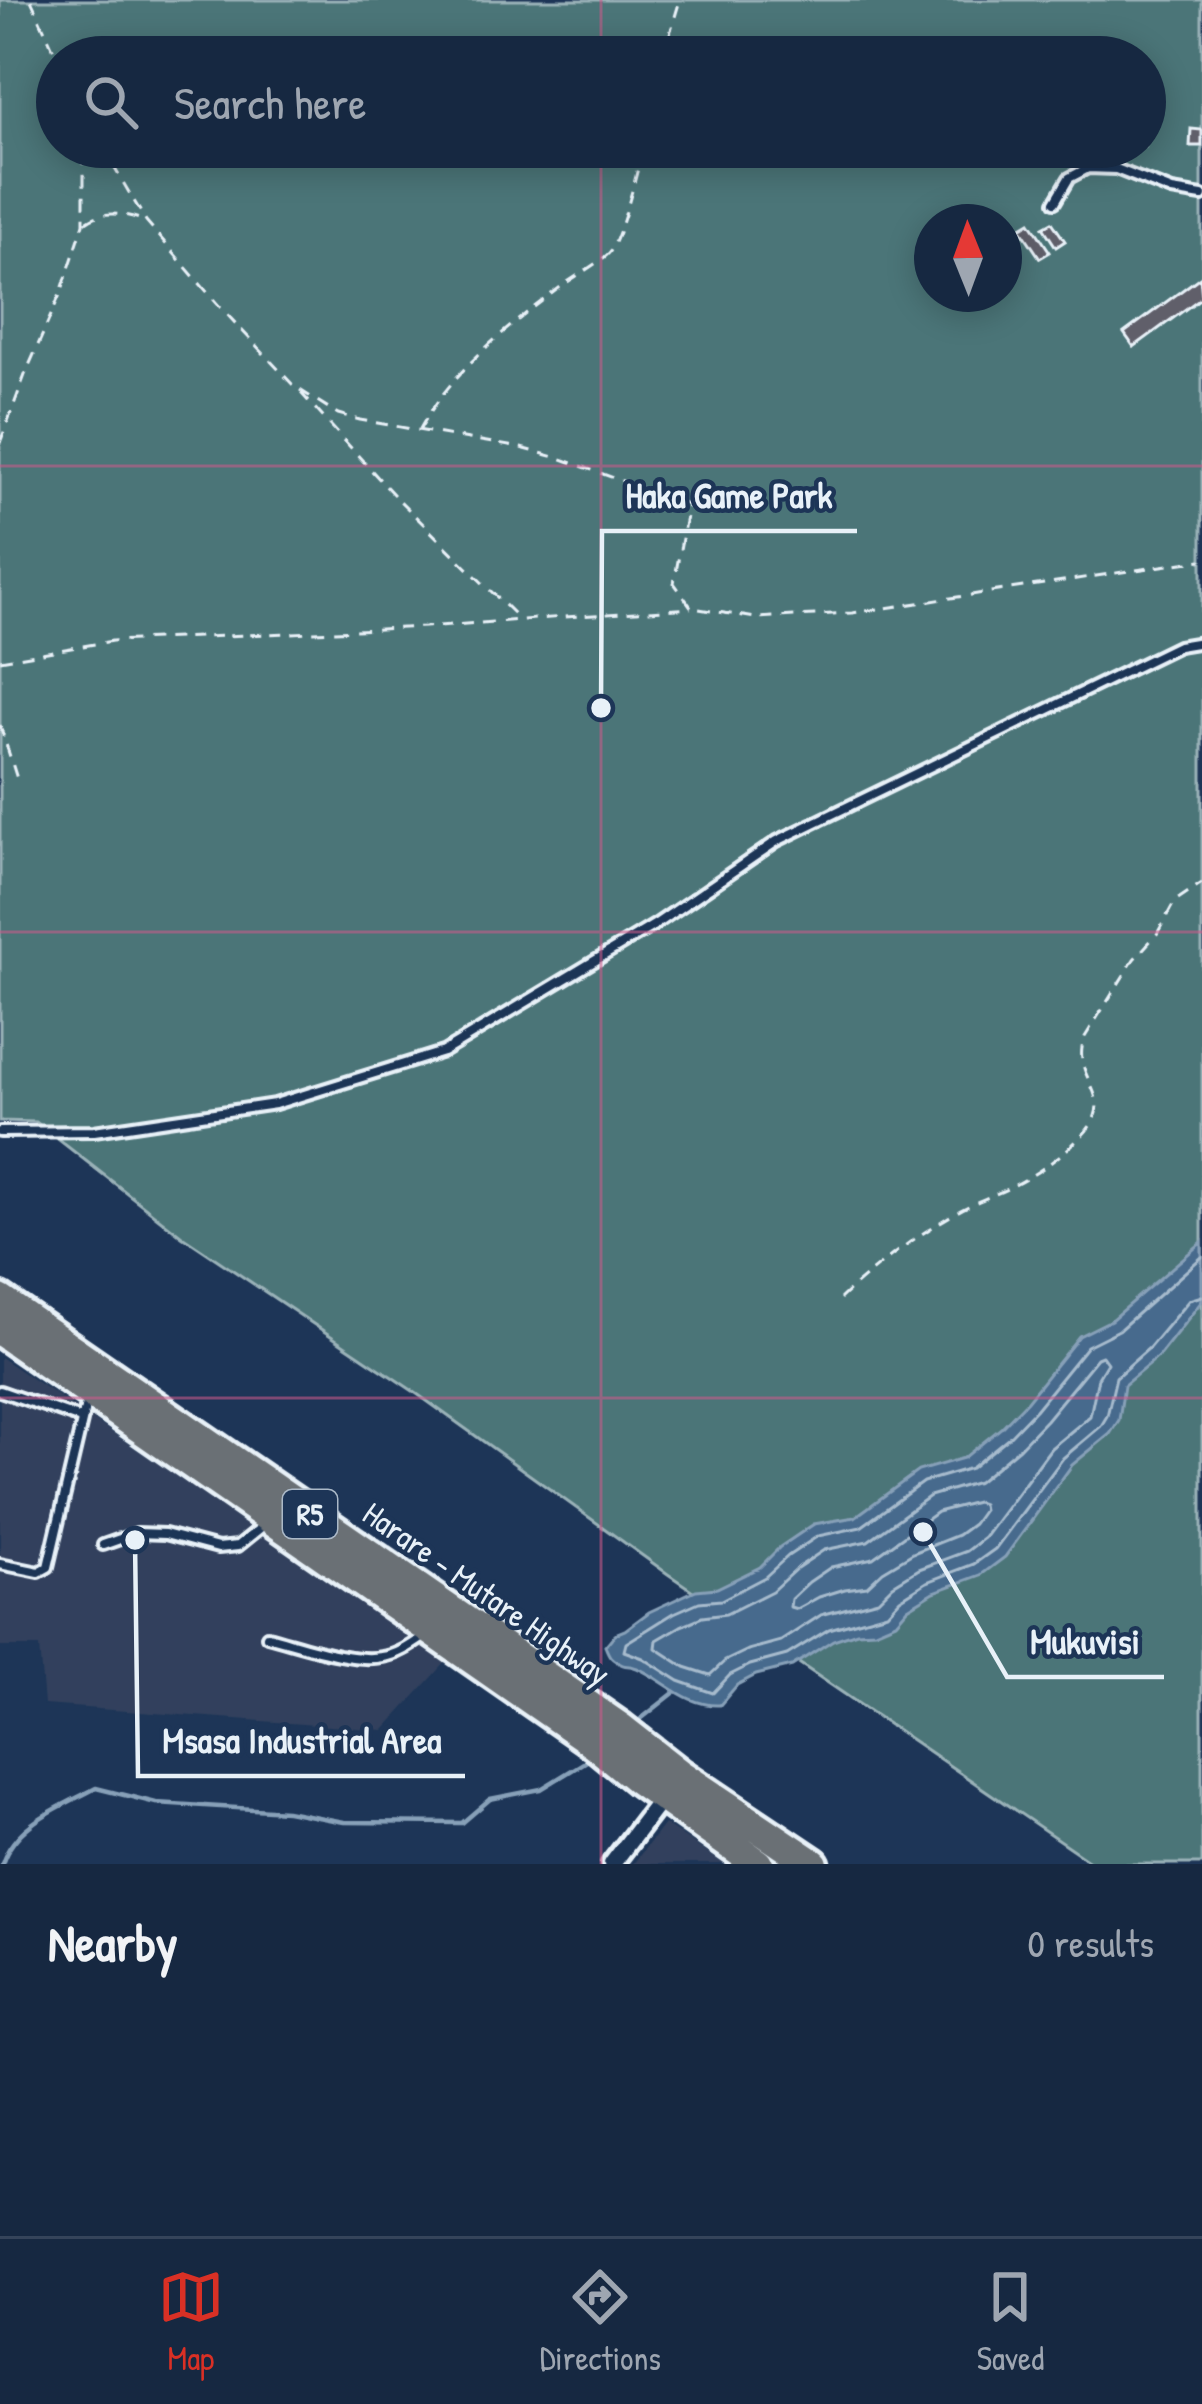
<!DOCTYPE html>
<style>
body{margin:0;font-family:"Patrick Hand",sans-serif;background:#23344c;color:#f1f3f6}
.compass{position:absolute;left:914px;top:204px;width:108px;height:108px;border-radius:50%;background:#162841;box-shadow:0 6px 30px #0003;rotate:359deg}
.list{margin:0;padding:0;list-style:none}
h2{display:flex;justify-content:space-between;align-items:center;height:156px;margin:0;padding:0 48px;font-size:51px}
h2 small{font-size:39px;font-weight:400;color:#9ea6b1}
.icon{flex:none;width:66px;height:66px;fill:none;stroke:currentColor;stroke-width:2;stroke-linecap:round;stroke-linejoin:round}
.map{position:relative;flex:none;width:1202px;height:1864px;overflow:hidden}
.search{position:absolute;background:#162841;box-shadow:0 6px 30px #0003;left:36px;right:36px;top:36px;height:132px;display:flex;align-items:center;gap:30px;box-sizing:border-box;padding:0 42px;border-radius:66px;color:#9ea6b1;font-size:45px}
.sheet{height:372px;background:#162841}
nav{display:flex;justify-content:space-around;align-items:center;box-sizing:border-box;height:168px;border-top:3px solid #35445a;background:#162841;font-size:33px;color:#9ea6b1}
nav a{display:grid;justify-items:center;gap:6px}
nav .on{color:#d93025}
.map>svg:first-child{display:block}
.built{fill:#31415d}
.green{fill:#4c7478;stroke:#9ab2b8;stroke-width:3;fill-rule:evenodd}
.water{fill:#466a8d;stroke:#87a0b8;stroke-width:3}
.lines{fill:none;stroke-linecap:round;stroke-linejoin:round}
.shore{stroke:#a7bbcd;stroke-width:3}
.stream{stroke:#87a0b8;stroke-width:4.5}
.building{fill:#605e6a;stroke:#e8f1f8;stroke-width:3}
.lane-casing{stroke:#e8f1f8;stroke-width:16}
.street-casing{stroke:#e8f1f8;stroke-width:26}
.highway-casing{stroke:#e8f1f8;stroke-width:39}
.path{stroke:#e8f1f8;stroke-width:3;stroke-dasharray:12 9;stroke-linecap:butt}
.lane{stroke:#1d3557;stroke-width:8}
.street{stroke:#1d3557;stroke-width:16}
.highway{stroke:#6a7074;stroke-width:30}
.grid{fill:none;stroke:#cd598a;stroke-width:3;stroke-opacity:0.55}
.labels{text-anchor:middle;dominant-baseline:central;stroke-width:9;stroke-linejoin:round;paint-order:stroke}
.shield{fill:#1d3557;stroke:#abb9c8;stroke-width:3}
.shield-label{font-size:30px;font-weight:bold;fill:#e8f1f8}
.street-label{font-size:33px;fill:#e8f1f8;stroke:#1d3557}
.leader{fill:none;stroke:#e8f1f8;stroke-width:4.5}
.callout-dot{fill:#e8f1f8;stroke:#1d3557;stroke-width:4.5}
.callout-label{font-size:36px;text-anchor:middle;font-weight:bold;fill:#e8f1f8;stroke:#1d3557;stroke-width:9;stroke-linejoin:round;paint-order:stroke}
</style>
<div class="map">
<svg width="1202" height="1864" viewBox="0 0 1202 1864">
<rect width="100%" height="100%" fill="#1d3557"/>
<filter id="ink" filterUnits="userSpaceOnUse"><feTurbulence type="fractalNoise" baseFrequency=".00833" numOctaves="2"/><feDisplacementMap in="SourceGraphic" scale="24" xChannelSelector="R" yChannelSelector="G"/><feConvolveMatrix kernelMatrix="1 2 1 2 8 2 1 2 1" color-interpolation-filters="sRGB"/></filter>
<g filter="url(#ink)">
<path class="built" d="M0,1357l113,76 335,227 -64,70 -340,-25 -5,-58h-39z
M664,1824l60,40h-91z"/>
<path class="green" d="M0,0h1202v1864h-108l-426,-290 -255,-183 -231,-155 -146,-114 -36,-1zM57,57h1088v90h-1088zM932,222h72v72h-72z"/>
<path class="water" d="M1202,1242v59l-44,56 -34,28 -5,35 -9,14 -38,31 -67,92 -24,18 -47,17 -26,16 -12,14 -21,9 -18,1 -24,8 -41,26 -36,9 -19,10 -17,20c-33,2 -55,-25 -83,-37 -13,-5 -8,1 -20,-6 -8,-5 -8,-7 -12,-16l10,-12 10,-4 24,-18 47,-22 21,-2 43,-21 20,-20 34,-23 41,-7 63,-46 46,-13 37,-30 26,-27 52,-65 32,-16z"/>
<g class="lines">
<path class="shore" d="M1202,1257l-83,73 -32,16 -52,64 -26,27 -38,31 -48,14 -62,45 -43,9 -30,20 -23,21 -44,23 -22,2 -25,11 -48,30 -2,8 19,7 36,23 34,12 17,-18 20,-10 37,-10 42,-26 58,-16 13,-14 27,-17 47,-18 21,-15 68,-91 38,-32 6,-10 9,-39 33,-29 40,-48 13,-4
M1102,1356l5,7 -9,15 -8,38 -39,32 -67,90 -17,13 -48,18 -26,16 -15,15 -57,15 -40,26 -33,9 -23,11 -15,14 -25,-8 -29,-19 1,-8 24,-14 21,-9 24,-3 46,-23 25,-23 27,-18 44,-9 62,-45 48,-14 41,-34 27,-28 51,-62z
M976,1502l6,2 1,6 -10,14 -15,11 -45,18 -30,18 -16,15 -22,3 -26,8 -22,12 -7,-2 1,-8 18,-17 22,-15 42,-9 64,-46z"/>
<path class="stream" d="M632,1726l43,-34
M2,1864c13,-41 59,-57 94,-76l60,15 130,8 58,11 118,1 28,-24 51,-10 49,-30"/>
</g>
<path class="building" d="M1191,129l11,1v16h-12z
M1030,222l20,30 -10,6 -20,-30z
M1052,222l13,19 -9,6 -13,-20z
M1200,277l2,20 -68,50 -10,-14z"/>
<g class="lines">
<defs>
<path id="lane" d="M1055,202l14,-24 19,-10 28,1 56,22 30,5
M0,1132l94,-1 181,-27 168,-52 213,-128 121,-83 401,-195 24,-4
M0,1391l81,28
M103,1545l34,-12 28,1 53,14 20,-2 26,-21
M0,1564l39,8 9,-5 39,-167
M267,1636c32,8 83,27 115,21 16,-2 30,-12 43,-21"/>
<path id="street" d="M612,1864l54,-71"/>
<path id="highway" d="M0,1300l620,428 60,47 133,89
M0,1330l594,413 44,36 120,85"/>
</defs>
<use href="#lane" class="lane-casing"/>
<use href="#street" class="street-casing"/>
<use href="#highway" class="highway-casing"/>
<path class="path" d="M31,0l26,57
M663,57l17,-57
M102,147l44,74 75,87 74,79 43,27 22,6 161,28 38,10 129,47 -14,78 18,25 64,10 96,-5 350,-53
M86,222c18,-13 40,-8 59,-1
M301,393l92,101 126,125
M420,429c33,-60 89,-103 143,-144 10,-7 40,-25 46,-32 11,-12 30,-87 34,-106
M0,443l25,-68 37,-85 22,-67v-76
M0,660l112,-19 312,-14 267,-19
M0,725l18,57
M840,1299c33,-31 73,-61 112,-84 19,-12 39,-18 59,-28 22,-11 42,-25 61,-42 8,-7 20,-18 23,-29 10,-26 -24,-45 -10,-79l49,-78 23,-25 18,-33 27,-18"/>
<use href="#lane" class="lane"/>
<use href="#street" class="street"/>
<use href="#highway" class="highway"/>
</g>
</g>
<path class="grid" d="M601,0v57M601,147v1717M0,466h1202M0,932h1202M0,1398h1202"/>
<g class="labels">
<rect class="shield" x="283" y="1490" width="54" height="48" rx="9"/>
<g class="shield-label">
<text x="310" y="1514">R5</text>
</g>
<g class="street-label">
<text transform="translate(487 1593) rotate(35)">Harare - Mutare Highway</text>
</g>
</g>
<path class="leader" d="M601 708L602 531H857M923 1532L1007 1677H1164M135 1540L138 1776H465"/>
<g class="callout-dot">
<circle cx="601" cy="708" r="12"/>
<circle cx="923" cy="1532" r="12"/>
<circle cx="135" cy="1540" r="12"/>
</g>
<g class="callout-label">
<text x="729" y="508">Haka Game Park</text>
<text x="1085" y="1654">Mukuvisi</text>
<text x="302" y="1753">Msasa Industrial Area</text>
</g>
</svg>
<svg class="compass" viewBox="-18 -18 36 36"><path d="M0-13l5 13h-10z" fill="#e53935"/><path d="M0 13l5-13h-10z" fill="#9ea6b1"/></svg>
<div class="search"><svg class="icon" aria-label="search" viewBox="0 0 24 24"><circle cx="10" cy="10" r="6"/><path d="M15 15l6 6"/></svg>Search here</div>
</div>
<section class="sheet">
<h2>Nearby<small>0 results</small></h2>
<ul class="list">
</ul>
</section>
<nav>
<a class="on"><svg class="icon" aria-label="map" viewBox="0 0 24 24"><path d="M3 6l6-2 6 2 6-2v14l-6 2-6-2-6 2zM9 4v14M15 6v14"/></svg>Map</a>
<a><svg class="icon" aria-label="directions" viewBox="0 0 24 24"><path d="M12 3l9 9-9 9-9-9zM9 14v-3h6M13 9l2 2-2 2"/></svg>Directions</a>
<a><svg class="icon" aria-label="saved" viewBox="0 0 24 24"><path d="M7 4h10v16l-5-4-5 4z"/></svg>Saved</a>
</nav>
